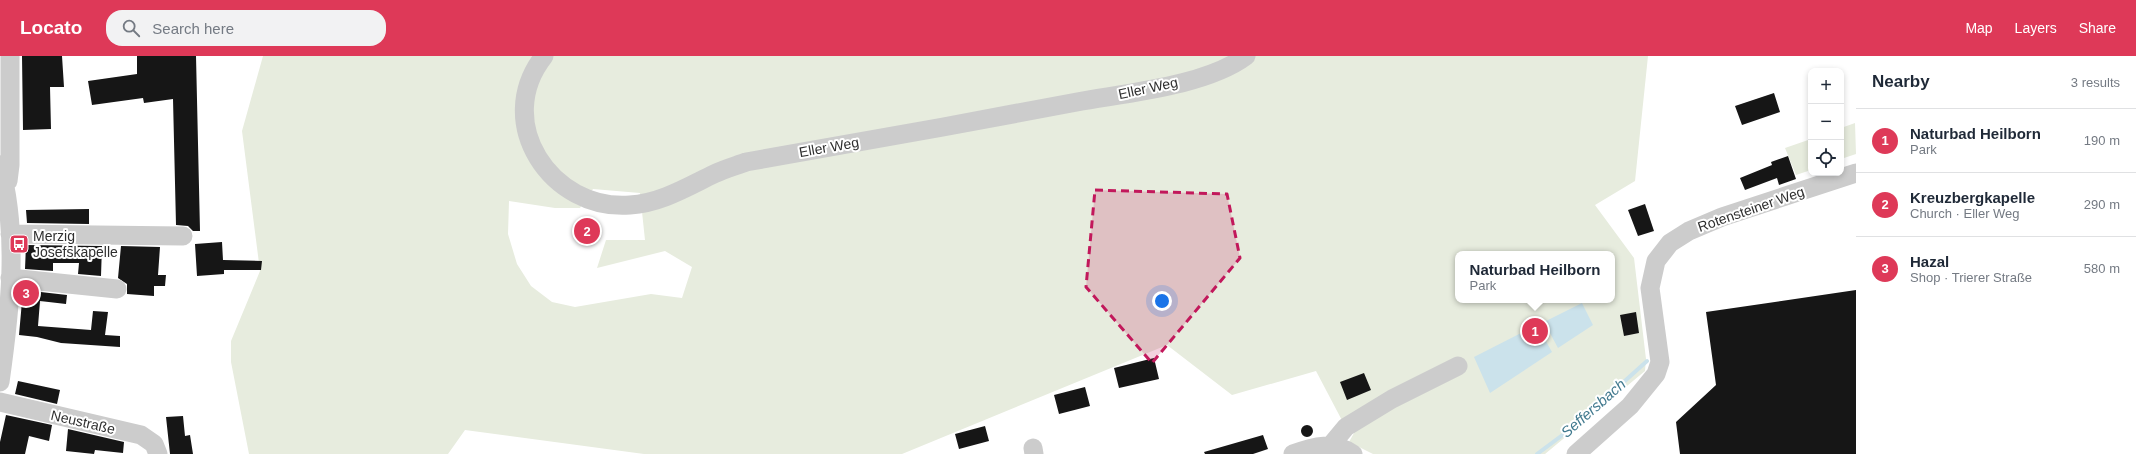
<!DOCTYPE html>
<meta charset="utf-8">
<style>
body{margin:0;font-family:Arial,sans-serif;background:#f2f2f3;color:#1f2937}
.controls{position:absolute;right:12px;top:12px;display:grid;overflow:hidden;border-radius:8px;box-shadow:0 2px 6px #0003}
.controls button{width:36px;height:36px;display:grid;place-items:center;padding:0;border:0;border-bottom:1px solid #e0e1e3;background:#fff;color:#1f2937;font:20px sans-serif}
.you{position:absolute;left:1162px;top:245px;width:14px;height:14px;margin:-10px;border:3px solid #fff;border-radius:50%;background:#1a73e8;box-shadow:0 0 0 6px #1a73e833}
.badge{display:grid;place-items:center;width:26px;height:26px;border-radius:50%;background:#de3958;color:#fff;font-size:13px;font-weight:700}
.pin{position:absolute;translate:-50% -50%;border:2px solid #fff;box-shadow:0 1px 4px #0006}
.popup{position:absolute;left:1455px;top:195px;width:160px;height:52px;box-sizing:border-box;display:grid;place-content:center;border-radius:8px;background:#fff;filter:drop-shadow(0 1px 3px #0005);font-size:13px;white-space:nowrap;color:#747a83}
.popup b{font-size:15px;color:#1f2937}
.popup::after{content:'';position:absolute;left:50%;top:100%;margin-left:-8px;border:8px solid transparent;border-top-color:#fff}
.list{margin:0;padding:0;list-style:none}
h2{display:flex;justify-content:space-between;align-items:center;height:52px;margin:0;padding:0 16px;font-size:17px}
h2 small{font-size:13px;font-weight:400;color:#747a83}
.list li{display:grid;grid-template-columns:26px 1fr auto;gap:12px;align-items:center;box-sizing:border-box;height:64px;padding:0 16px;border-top:1px solid #e0e1e3}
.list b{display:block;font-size:15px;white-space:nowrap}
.list p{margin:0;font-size:13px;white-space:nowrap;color:#747a83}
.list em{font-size:13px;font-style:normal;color:#747a83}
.icon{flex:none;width:22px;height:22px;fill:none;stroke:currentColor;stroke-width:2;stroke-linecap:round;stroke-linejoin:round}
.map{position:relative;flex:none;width:1856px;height:398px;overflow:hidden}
header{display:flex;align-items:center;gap:24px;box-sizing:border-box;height:56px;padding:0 20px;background:#de3958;color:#fff}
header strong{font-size:19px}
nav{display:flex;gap:22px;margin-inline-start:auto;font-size:14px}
.search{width:280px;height:36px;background:#f2f2f3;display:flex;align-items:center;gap:10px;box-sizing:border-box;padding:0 14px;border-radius:16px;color:#747a83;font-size:15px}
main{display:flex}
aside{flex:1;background:#fff}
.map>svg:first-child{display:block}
.green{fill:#e7ecde;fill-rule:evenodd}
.water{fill:#cbe2eb}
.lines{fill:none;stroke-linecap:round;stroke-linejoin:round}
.stream{stroke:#cbe2eb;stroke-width:4}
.building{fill:#161616}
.minor{stroke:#ccc;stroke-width:19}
.marked{fill:#c2185b;fill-opacity:0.2;stroke:#c2185b;stroke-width:3;stroke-dasharray:8 5;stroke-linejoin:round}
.labels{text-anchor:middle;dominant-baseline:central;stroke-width:4;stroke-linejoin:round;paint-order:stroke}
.street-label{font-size:14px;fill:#2f2f2f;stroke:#fff}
.poi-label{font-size:14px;fill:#2f2f2f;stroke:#fff;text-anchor:start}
.water-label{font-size:15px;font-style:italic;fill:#40798e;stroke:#fff}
</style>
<header>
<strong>Locato</strong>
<div class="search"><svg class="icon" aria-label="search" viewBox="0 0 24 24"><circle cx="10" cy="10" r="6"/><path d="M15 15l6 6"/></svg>Search here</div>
<nav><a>Map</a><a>Layers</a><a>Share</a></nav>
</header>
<main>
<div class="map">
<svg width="1856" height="398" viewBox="0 0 1856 398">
<rect width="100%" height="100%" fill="#fff"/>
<path class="green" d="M263,0h1385l-13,125 -40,24 39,53 12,101 -1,12 -100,83h-172l-24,-12 5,-9 -8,-5 -30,-57 -84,24 -65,-50 -265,109h-258l-179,-24 -17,24h-199l-18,-92v-21l29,-70 -18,-140zM593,133l47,4 5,47h-39l-9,28 68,-17 27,16 -10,31 -31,-4 -76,13 -23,-5 -21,-16 -14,-22 -9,-30 1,-33 46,7h25zM1458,198h154v46h-154z
M1855,67l1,31 -15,5v-31z
M1811,83v31l-15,5 -11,-27z"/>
<path class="water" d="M1582,247l11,22 -35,23 -14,-26z
M1537,269l15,27 -62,41 -16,-36z"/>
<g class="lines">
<path class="stream" d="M1537,398l39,-29 71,-64"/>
</g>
<path class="building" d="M22,0h40l2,31h-14l1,42 -28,1z
M137,0h59l4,175h-7l-5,-5 -12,-1 -3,-126 -29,4 -1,-5 -51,7 -4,-24 49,-7z
M1774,37l6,19 -38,13 -7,-19z
M1788,100l8,23 -17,6 -2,-7 -32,12 -5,-12 32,-13 -1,-3z
M1645,148l9,27 -16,5 -10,-26z
M89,153v15l-62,-1 -1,-13z
M591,161l6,4 -8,20 -10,-6 6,-13z
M222,186l1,18 39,1 -1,9h-37v4l-27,2 -2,-32z
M26,189l76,1 -1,30 -23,-2 1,-11h-26v8l-28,-2z
M121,190l39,1 -2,28h8l-1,11h-11v10l-27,-2v-10l-9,-6z
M23,234l44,5 -1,9 -26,-3 -2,25 53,4 2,-19 15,1 -3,23 15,1v11l-59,-4 -24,-6 -18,-2z
M1856,234v164h-176l-4,-32 40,-37 -10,-73z
M1636,256l3,21 -15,3 -4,-21z
M1154,302l5,21 -40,9 -5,-20z
M1364,317l7,17 -24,10 -7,-18z
M18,325l42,9 -3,14 -42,-10z
M1085,331l5,19 -31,8 -5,-19z
M6,359l46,10 -3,16 -20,-5 -4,18h-25v-12z
M183,360l2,20 5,-1 3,19h-23l-4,-37z
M1301 375a6 6 0 1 1 12 0a6 6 0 1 1-12 0Z
M985,370l4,15 -30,8 -4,-15z
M68,373l56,13 -1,11 -28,-3 -1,4 -28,-3z
M1263,379l5,14 -15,5h-48l-1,-2z"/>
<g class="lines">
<path class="minor" d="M544,0c-52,66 7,155 86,149 31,-2 57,-18 84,-31 10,-5 21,-8 32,-12 110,-19 221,-39 331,-60 49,-9 129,-16 169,-46
M0,109c19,70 10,146 0,217
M8,125l2,-16v-109
M10,178l173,2
M10,222l107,11
M0,346l141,33 13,9 4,10
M1331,389l15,-18 46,-28 66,-33
M1033,392l1,6
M1293,398c21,-8 41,-13 60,0
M1576,398l54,-48 26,-32 4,-12 -10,-74 6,-27 14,-18 19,-12 33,-14 134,-44"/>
</g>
<path class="marked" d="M1095,134l132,4 13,64 -88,105 -66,-76z"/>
<defs>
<symbol id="bus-square" viewBox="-11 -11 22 22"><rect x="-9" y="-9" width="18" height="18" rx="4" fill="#de3958" stroke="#fff"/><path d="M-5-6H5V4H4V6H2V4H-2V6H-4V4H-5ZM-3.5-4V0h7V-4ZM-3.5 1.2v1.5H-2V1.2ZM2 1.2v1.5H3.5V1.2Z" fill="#fff"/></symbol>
</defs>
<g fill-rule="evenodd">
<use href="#bus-square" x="8" y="177" width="22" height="22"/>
</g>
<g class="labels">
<g class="street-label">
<text transform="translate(1148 32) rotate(-12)">Eller Weg</text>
<text transform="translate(829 91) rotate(-10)">Eller Weg</text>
<text transform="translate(1751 153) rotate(-19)">Rotensteiner Weg</text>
<text transform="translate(83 366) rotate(13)">Neustraße</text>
</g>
<g class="poi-label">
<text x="33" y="180">Merzig<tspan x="33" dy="16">Josefskapelle</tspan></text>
</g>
<g class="water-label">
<text transform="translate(1593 352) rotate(-41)">Seffersbach</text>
</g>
</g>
</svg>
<div class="controls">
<button>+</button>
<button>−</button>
<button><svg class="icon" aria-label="locate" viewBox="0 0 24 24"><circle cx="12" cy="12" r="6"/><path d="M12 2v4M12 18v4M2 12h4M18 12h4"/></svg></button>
</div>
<div class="you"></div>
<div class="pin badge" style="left:1535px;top:275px">1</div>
<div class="popup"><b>Naturbad Heilborn</b>Park</div>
<div class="pin badge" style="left:587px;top:175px">2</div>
<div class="pin badge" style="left:26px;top:237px">3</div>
</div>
<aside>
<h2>Nearby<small>3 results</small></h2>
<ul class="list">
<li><span class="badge">1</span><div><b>Naturbad Heilborn</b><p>Park</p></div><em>190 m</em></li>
<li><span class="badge">2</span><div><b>Kreuzbergkapelle</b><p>Church · Eller Weg</p></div><em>290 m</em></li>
<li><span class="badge">3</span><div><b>Hazal</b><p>Shop · Trierer Straße</p></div><em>580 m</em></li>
</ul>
</aside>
</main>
